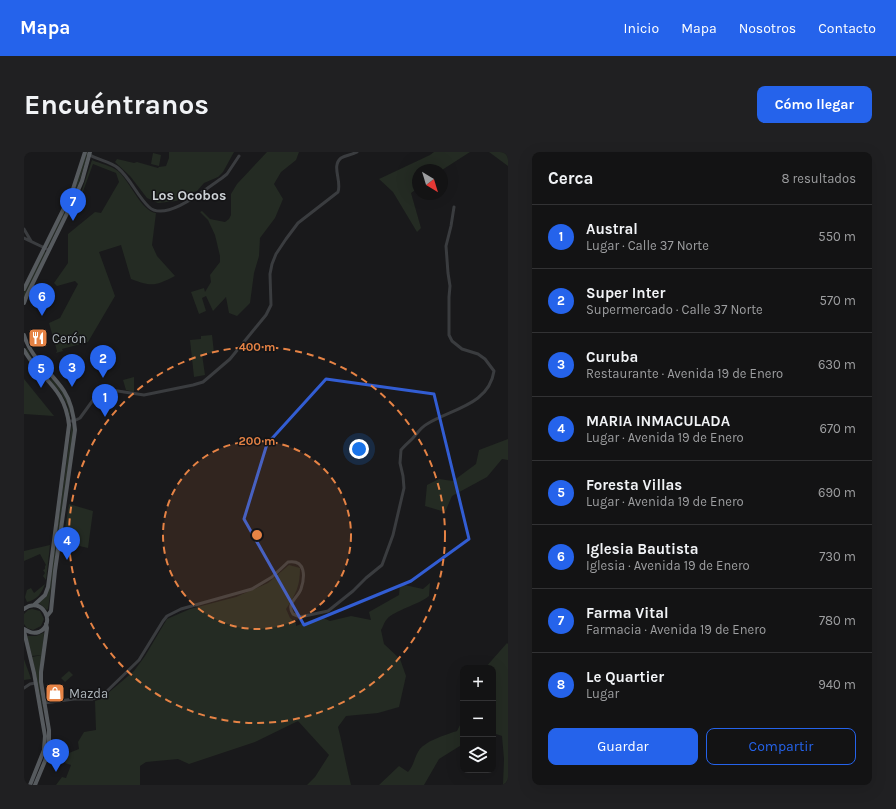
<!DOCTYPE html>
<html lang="es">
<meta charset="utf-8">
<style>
body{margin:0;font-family:Karla,sans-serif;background:#202022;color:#f1f3f6}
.controls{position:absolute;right:12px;bottom:12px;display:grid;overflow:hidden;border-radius:8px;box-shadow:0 4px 16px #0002}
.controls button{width:36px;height:36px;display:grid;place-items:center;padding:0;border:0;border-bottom:1px solid #323234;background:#131314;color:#f1f3f6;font:20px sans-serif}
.compass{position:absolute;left:388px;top:12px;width:36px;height:36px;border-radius:50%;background:#131314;box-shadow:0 4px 16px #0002;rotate:142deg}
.you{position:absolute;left:335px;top:297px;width:14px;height:14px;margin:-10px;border:3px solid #fff;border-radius:50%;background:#1a73e8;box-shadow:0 0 0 6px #1a73e833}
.badge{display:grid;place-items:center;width:26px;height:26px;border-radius:50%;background:#2563eb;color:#fff;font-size:13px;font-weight:700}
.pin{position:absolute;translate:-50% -33px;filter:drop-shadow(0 1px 2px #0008)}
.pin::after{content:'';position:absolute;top:21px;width:14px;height:12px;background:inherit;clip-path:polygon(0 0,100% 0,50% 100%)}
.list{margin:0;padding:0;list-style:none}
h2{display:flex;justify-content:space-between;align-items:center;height:52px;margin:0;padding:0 16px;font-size:17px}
h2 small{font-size:13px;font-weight:400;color:#9d9ea0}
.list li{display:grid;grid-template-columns:26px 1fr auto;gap:12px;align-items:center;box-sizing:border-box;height:64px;padding:0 16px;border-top:1px solid #323234}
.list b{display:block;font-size:15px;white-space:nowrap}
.list p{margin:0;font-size:13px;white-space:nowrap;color:#9d9ea0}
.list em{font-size:13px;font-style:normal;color:#9d9ea0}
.actions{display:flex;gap:8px;padding:12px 16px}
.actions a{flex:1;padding:9px 0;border:1px solid #2563eb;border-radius:8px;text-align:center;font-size:14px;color:#2563eb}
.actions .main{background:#2563eb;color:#fff}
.icon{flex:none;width:22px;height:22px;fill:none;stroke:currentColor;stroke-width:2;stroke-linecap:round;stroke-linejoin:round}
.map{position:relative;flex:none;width:484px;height:633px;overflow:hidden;border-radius:8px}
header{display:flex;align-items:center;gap:24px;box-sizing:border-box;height:56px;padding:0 20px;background:#2563eb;color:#fff}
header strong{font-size:19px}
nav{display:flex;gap:22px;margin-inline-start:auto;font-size:14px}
.intro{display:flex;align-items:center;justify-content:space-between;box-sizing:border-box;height:96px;padding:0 24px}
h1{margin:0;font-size:28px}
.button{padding:10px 18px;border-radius:8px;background:#2563eb;color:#fff;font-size:14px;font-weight:700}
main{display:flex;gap:24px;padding:0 24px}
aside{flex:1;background:#131314;border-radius:8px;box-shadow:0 4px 16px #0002}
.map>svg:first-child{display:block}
.green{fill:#242b23}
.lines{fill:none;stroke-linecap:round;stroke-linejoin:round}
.minor{stroke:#3a3c3f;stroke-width:3}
.major{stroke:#565a5e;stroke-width:4}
.marked{fill:none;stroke:#325dd3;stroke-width:3;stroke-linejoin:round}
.ring{fill:none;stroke:#e68345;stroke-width:2;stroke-dasharray:7 5}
.labels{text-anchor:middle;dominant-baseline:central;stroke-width:3;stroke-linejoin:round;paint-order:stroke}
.poi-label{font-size:13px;fill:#acb4b9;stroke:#141416;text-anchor:start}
.neighbourhood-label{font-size:14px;font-weight:bold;fill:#cdd2d6;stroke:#141416}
.centre{fill:#e68345;stroke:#141416;stroke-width:2}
.ring-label{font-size:12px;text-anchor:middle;font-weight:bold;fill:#e68345;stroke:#141416;stroke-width:3;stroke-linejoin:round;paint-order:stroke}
</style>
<header>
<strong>Mapa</strong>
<nav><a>Inicio</a><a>Mapa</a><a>Nosotros</a><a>Contacto</a></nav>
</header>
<div class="intro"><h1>Encuéntranos</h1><a class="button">Cómo llegar</a></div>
<main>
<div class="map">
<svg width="484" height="633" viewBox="0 0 484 633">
<rect width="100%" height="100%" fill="#19191b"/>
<path class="green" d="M62,0h2l-8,28 -7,17 -25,50h-2l25,-51z
M145,0h65l-11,20 -5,5 -14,6 -7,8 -8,3 -4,4 -9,3 -18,2 -11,-5 -17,-22 -15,-14 2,-3 17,4 3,-1 21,6 1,-1 7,-1 3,-8z
M243,0h32l-3,8 -15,12 -7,12 9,15 -8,19 -15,20 -1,18 -5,17 -4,30 -13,13 -8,-3 -3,-16 -13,14 -7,-15 -4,2 4,13 -7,3 -8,-22 13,-4 1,4 6,-10 -1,-7 10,-13v-6l-5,-21 -7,-15 -8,-8 2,-1 8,8 15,3 4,-3 2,-4v-21l6,-10z
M410,0h36l-28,18h-24v18l-7,5 10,35 -4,4 -24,-40 -14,-13 51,-24z
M465,0h19v14z
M129,1l8,2 -2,11 -8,-2z
M68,8c9,4 18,5 26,11 11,9 24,41 38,42l-4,32 5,11 18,20c-20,10 -23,11 -44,3l-10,-34 -22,7 16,44 -27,46 -26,7 1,2 -7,2 1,-2 -8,-28 11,-5 18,-34 -3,-3 -18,5 -3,-3 14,-20v-29l27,-22 6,1 18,-31 -3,-9 -23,-9 -12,33 -1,-1z
M20,99l2,1 -22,46v-6z
M188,183l2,18 -12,1 3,21 -11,2 -4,-37 11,-1v-3z
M2,195c2,3 4,7 6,11 13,17 39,33 38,57l-1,-1 -1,-8 -7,-13c-9,-11 -34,-33 -35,-46z
M110,225v15l-8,-2 -3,-10z
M0,227l30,37 -30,-2z
M48,271l1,10 -25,176 -1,1 -8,-7 10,-16z
M484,287v21l-6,-1 -15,18 -35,19 -7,16 -20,-6 2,-21 12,-6 14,2 23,-17 3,-14z
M45,352l24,7 -5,37 -25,-6z
M26,393l-4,35 -3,-4 2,-3 -2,-3 2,-1v-3l1,-1 -6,-11 -16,7v-10z
M265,413l11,3c0,18 -4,26 -14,41l4,9 6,5v3l15,-6 12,-2 7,3 21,-5 20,4 -2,-8 30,-17 1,-11 23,5 7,-6 -1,13c-11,9 -34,14 -42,23 -3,3 -4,8 -6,11l3,14 16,15 6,17 -7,31 -21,6 -32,3 -8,11c5,19 8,39 13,58h-44l8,-8 14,-22 -31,-34 -43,21 -66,22 -11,-5 -32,3 -6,4v19h-84l6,-8 4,1 5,-13 -6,-2 4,-10 10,-4 -1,-7 6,-10 12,-2 -1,-29 6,-2 33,-28 11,-15 22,-37 23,-10 46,-12 32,-14z
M21,432c-3,9 -8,16 -18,18l-2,-5 2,-7 4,-2 3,5z
M8,457l8,2 4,8 -3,7 -8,4 -6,-2 -3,-4v-10l4,-4z
M19,481h1l-2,22 -10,1 -5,-20h9z
M483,491l1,1v141h-5l1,-26 -2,-23 -9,-3v-65h-8z
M18,503l-3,23 5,38c-4,-20 -7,-40 -12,-59z
M0,507c2,7 5,13 7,20l-7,1z
M45,519l4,4 -8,7 -4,-4z
M439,567v25l-24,15 -15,26h-45l20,-19 9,6c6,-7 6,-13 10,-20 6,-11 27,-17 39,-21z"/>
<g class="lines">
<path class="minor" d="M64,2c9,6 22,7 30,14 13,11 19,28 31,39 17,16 58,-19 73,-29l5,-4 12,-18
M0,77l7,12
M0,86l25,12
M45,269h5l6,-3 16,-22 5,-4 10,-2 33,5 49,-10 10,-3 6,-5 21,-18 36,-44 5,-10 -1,-31 2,-10 4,-10 10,-15 12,-16 40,-31c4,-11 -7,-26 3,-34 5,-3 11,-3 16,-6
M0,536l6,-4 6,-1
M20,551l30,-4h18l12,-5 35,-34 24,-39 4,-5 14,-7 71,-20 20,-12 16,-15c18,-3 17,15 13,27 -2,6 -8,10 -10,16 -1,4 0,6 2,9l7,3 28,-6 25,-20 13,-13 16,-13 11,-30 11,-47 -1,-12 -3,-13 1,-13c3,-4 7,-7 11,-11 5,-5 8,-11 15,-15 24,-15 62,-19 67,-53l-9,-12 -7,-5 -16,-5 -10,-8 -3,-6v-38l1,-11 -2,-13 -2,-27 5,-20 3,-19"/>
<path class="major" d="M0,137l48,-97 13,-40
M0,151l3,-8 49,-100 6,-14 8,-29
M0,183c7,24 27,36 40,56 8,12 10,26 11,39l-20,141 -4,40 -4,5
M0,198c16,30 41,36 45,75l-21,162 -3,8 -11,10
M0,457c18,-14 33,15 15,23 -6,2 -10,0 -15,-3
M0,479l10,42 11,63 -1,14 -14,35
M11,633l10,-24 4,-14v-17l-8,-48v-10l6,-44 -1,-4"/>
</g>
<path class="marked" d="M302,227l108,15 35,145 -58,42 -107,44 -60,-106 23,-75z"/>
<circle cx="233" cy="383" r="94" fill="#e68345" fill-opacity=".12"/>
<g class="ring">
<circle cx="233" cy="383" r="94"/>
<circle cx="233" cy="383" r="188"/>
</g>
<defs>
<symbol id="restaurant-square" viewBox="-11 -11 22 22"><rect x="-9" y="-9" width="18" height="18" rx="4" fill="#e68345" stroke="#141416"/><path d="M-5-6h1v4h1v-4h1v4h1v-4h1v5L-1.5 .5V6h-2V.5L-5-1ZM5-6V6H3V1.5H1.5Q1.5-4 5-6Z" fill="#fff"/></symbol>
<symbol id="shop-square" viewBox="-11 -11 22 22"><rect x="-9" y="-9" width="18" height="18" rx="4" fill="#e68345" stroke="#141416"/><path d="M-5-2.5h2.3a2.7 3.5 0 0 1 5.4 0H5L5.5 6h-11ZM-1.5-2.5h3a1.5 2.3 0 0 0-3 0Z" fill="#fff"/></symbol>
</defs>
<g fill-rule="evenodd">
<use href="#restaurant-square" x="3" y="175" width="22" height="22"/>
<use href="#shop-square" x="20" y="530" width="22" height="22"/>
</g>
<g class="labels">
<g class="poi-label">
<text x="28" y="186">Cerón</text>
<text x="45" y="541">Mazda</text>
</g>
<g class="neighbourhood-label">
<text x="165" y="43">Los Ocobos</text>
</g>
</g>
<circle cx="233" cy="383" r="6" class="centre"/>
<g class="ring-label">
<text x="233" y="199">400 m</text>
<text x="233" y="293">200 m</text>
</g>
</svg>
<div class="controls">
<button>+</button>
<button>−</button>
<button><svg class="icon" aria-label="layers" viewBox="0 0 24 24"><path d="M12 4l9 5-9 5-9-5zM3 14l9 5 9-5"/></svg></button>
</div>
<svg class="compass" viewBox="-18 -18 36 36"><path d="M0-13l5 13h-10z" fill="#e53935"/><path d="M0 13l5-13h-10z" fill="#9d9ea0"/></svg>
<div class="you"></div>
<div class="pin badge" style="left:81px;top:265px">1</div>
<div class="pin badge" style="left:79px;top:226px">2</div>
<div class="pin badge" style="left:48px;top:235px">3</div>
<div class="pin badge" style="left:43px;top:408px">4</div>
<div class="pin badge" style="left:17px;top:236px">5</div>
<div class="pin badge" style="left:18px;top:164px">6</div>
<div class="pin badge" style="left:49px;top:69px">7</div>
<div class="pin badge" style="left:32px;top:620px">8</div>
</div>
<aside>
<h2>Cerca<small>8 resultados</small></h2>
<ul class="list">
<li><span class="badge">1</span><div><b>Austral</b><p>Lugar · Calle 37 Norte</p></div><em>550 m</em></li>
<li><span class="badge">2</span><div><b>Super Inter</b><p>Supermercado · Calle 37 Norte</p></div><em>570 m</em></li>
<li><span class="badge">3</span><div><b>Curuba</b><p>Restaurante · Avenida 19 de Enero</p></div><em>630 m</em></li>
<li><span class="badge">4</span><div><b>MARIA INMACULADA</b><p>Lugar · Avenida 19 de Enero</p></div><em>670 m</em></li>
<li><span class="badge">5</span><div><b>Foresta Villas</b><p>Lugar · Avenida 19 de Enero</p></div><em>690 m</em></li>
<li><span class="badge">6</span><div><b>Iglesia Bautista</b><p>Iglesia · Avenida 19 de Enero</p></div><em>730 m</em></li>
<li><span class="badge">7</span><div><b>Farma Vital</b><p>Farmacia · Avenida 19 de Enero</p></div><em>780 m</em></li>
<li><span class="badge">8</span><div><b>Le Quartier</b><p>Lugar</p></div><em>940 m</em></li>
</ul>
<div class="actions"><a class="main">Guardar</a><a>Compartir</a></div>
</aside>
</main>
